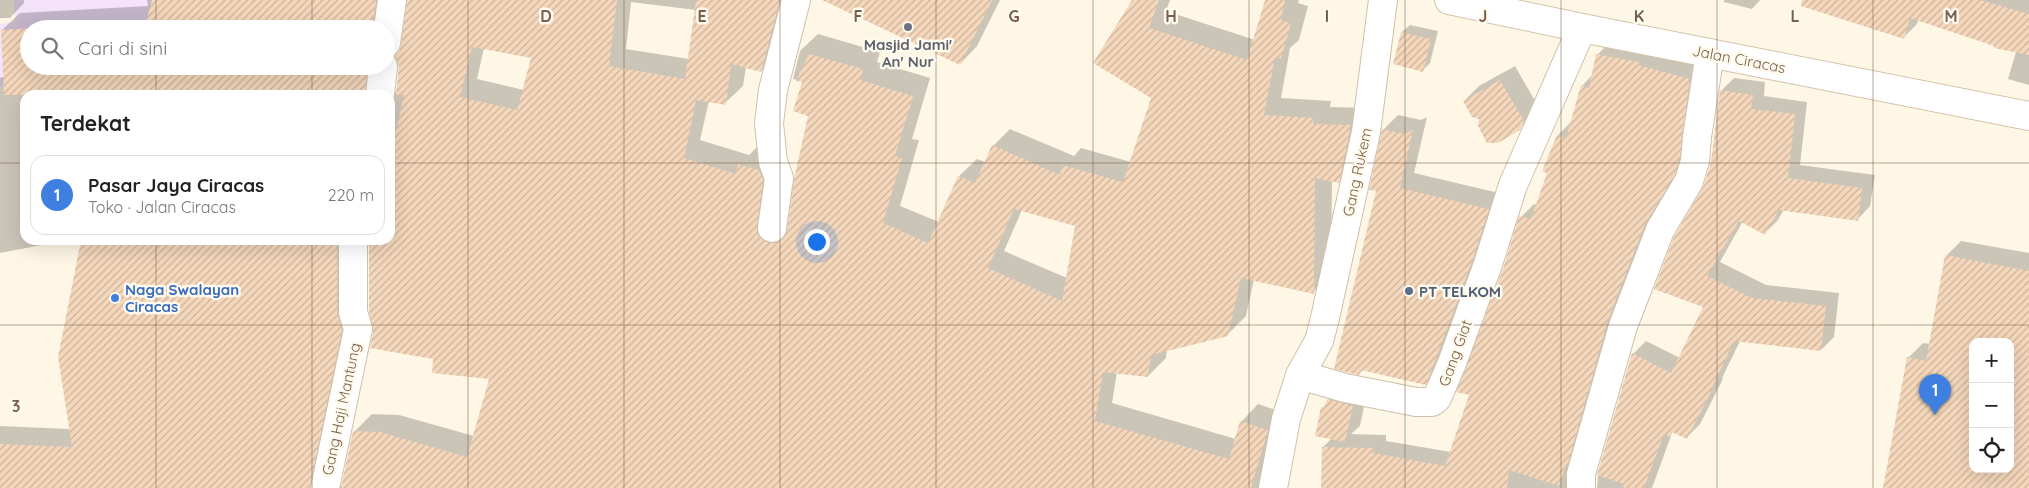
<!DOCTYPE html>
<html lang="id">
<meta charset="utf-8">
<style>
body{margin:0;font-family:Quicksand,sans-serif;background:#f6f6f6;color:#222}
.controls{position:absolute;right:15px;bottom:15px;display:grid;overflow:hidden;border-radius:10px;box-shadow:0 5px 20px #0002}
.controls button{width:45px;height:45px;display:grid;place-items:center;padding:0;border:0;border-bottom:1px solid #e0e0e0;background:#fff;color:#222;font:25px sans-serif}
.you{position:absolute;left:816px;top:241px;width:18px;height:18px;margin:-12px;border:4px solid #fff;border-radius:50%;background:#1a73e8;box-shadow:0 0 0 8px #1a73e833}
.badge{display:grid;place-items:center;width:32px;height:32px;border-radius:50%;background:#7e4a31;color:#fff;font-size:16px;font-weight:700}
.pin{position:absolute;translate:-50% -41px;filter:drop-shadow(0 1px 2px #0008)}
.pin::after{content:'';position:absolute;top:26px;width:18px;height:15px;background:inherit;clip-path:polygon(0 0,100% 0,50% 100%)}
.list{margin:0;padding:0;list-style:none}
h2{display:flex;justify-content:space-between;align-items:center;height:65px;margin:0;padding:0 20px;font-size:21px}
h2 small{font-size:16px;font-weight:400;color:#767676}
.list li{display:grid;grid-template-columns:32px 1fr auto;gap:15px;align-items:center;box-sizing:border-box;height:80px;margin:0 10px 10px;padding:0 10px;border:1px solid #e0e0e0;border-radius:15px}
.list b{display:block;font-size:19px;white-space:nowrap}
.list p{margin:0;font-size:16px;white-space:nowrap;color:#767676}
.list em{font-size:16px;font-style:normal;color:#767676}
.icon{flex:none;width:28px;height:28px;fill:none;stroke:currentColor;stroke-width:2;stroke-linecap:round;stroke-linejoin:round}
.map{position:relative;flex:none;width:2029px;height:488px;overflow:hidden}
.search{position:absolute;background:#fff;box-shadow:0 5px 20px #0002;left:20px;top:20px;width:375px;height:55px;display:flex;align-items:center;gap:12px;box-sizing:border-box;padding:0 18px;border-radius:28px;color:#767676;font-size:19px}
.panel{position:absolute;background:#fff;box-shadow:0 5px 20px #0002;left:20px;top:90px;width:375px;height:155px;border-radius:15px}
.map>svg:first-child{display:block}
.education{fill:#f4e3fa}
.shadow{fill:#0003;fill-rule:evenodd}
.building{fill:url(#building-hatch);fill-rule:evenodd}
.lines{fill:none;stroke-linecap:round;stroke-linejoin:round}
.street-casing{stroke:#d0bfab;stroke-width:30}
.secondary-casing{stroke:#d6c2ab;stroke-width:30}
.street{stroke:#fff;stroke-width:28}
.secondary{stroke:#fff;stroke-width:28}
.grid{fill:none;stroke:#795e49;stroke-width:1;stroke-opacity:0.55}
.worship-dot{fill:#6b7280;stroke:#fffaee;stroke-width:2}
.service-dot{fill:#5c6f8a;stroke:#fffaee;stroke-width:2}
.shop-dot{fill:#3f7fe0;stroke:#fffaee;stroke-width:2}
.labels{text-anchor:middle;dominant-baseline:central;stroke-width:5;stroke-linejoin:round;paint-order:stroke}
.worship-label{font-size:15px;font-weight:bold;fill:#5b616d;stroke:#fffaee}
.street-label{font-size:15px;fill:#795e49;stroke:#fffaee}
.shop-label{font-size:15px;font-weight:bold;fill:#366cbe;stroke:#fffaee;text-anchor:start}
.service-label{font-size:15px;font-weight:bold;fill:#4e5e75;stroke:#fffaee;text-anchor:start}
.grid-label{font-size:16px;text-anchor:middle;font-weight:bold;fill:#795e49;stroke:#fffaee;stroke-width:5;stroke-linejoin:round;paint-order:stroke}
</style>
<div class="map">
<svg width="2029" height="488" viewBox="0 0 2029 488">
<defs>
<pattern id="building-hatch" width="6" height="6" patternUnits="userSpaceOnUse" patternTransform="scale(1.25)"><rect width="6" height="6" fill="#f5d8bc"/><path d="M-1 1l2-2M0 6l6-6M5 7l2-2" fill="none" stroke="#cbb29b"/></pattern>
</defs>
<rect width="100%" height="100%" fill="#fef7e6"/>
<path class="education" d="M14,0h228l-8,29h-205v37l94,17 -123,3v-62l15,-2z"/>
<path class="shadow" d="M0,0h24v3l-14,15h-10z
M147,0h244l-5,29h-357v37h354l5,24 9,3 3,-41 8,-52h384l-13,53 -18,18 -15,-4 -3,19 -18,17 -16,-2 -9,39 49,15 8,-8 20,6 3,70 9,4 20,-112 -6,-34 -10,-2 7,-28 18,-17 62,18 -3,10 53,16 -18,61 7,1 -19,66 39,16 20,-46 18,-17 8,3 8,-16 17,-17 64,27 7,-8 50,14 22,-64 -20,-98h37l-4,11 89,29 12,-40h32l-1,3 10,3 -9,34 -9,8 -9,50 50,3 -1,6 38,1 -12,56 -18,18 -6,-2 -1,95 -18,17 -59,-13 -8,37 -18,18 -61,16 -1,8 -18,18 -31,-4 -5,31 124,36 5,-17 17,-18 27,9 -22,75h-1263v-62l70,3 12,-189h273l-22,243 10,3 11,-54 18,-18 27,1 75,21 16,-58 -55,-20 -60,-26 -5,-92h20v-145h-365v145h26l-4,4 -47,9v-175l5,-2 -3,-46 18,-17 128,-7zM631,2l65,8 -7,49 -63,-10zM484,48l49,9 -9,33 -47,-11zM1022,210l54,15 -9,53 -63,-27z
M825,0h175l-23,46 -17,18z
M1724,0h36l-8,9 -28,-7z
M1830,0h199v85l-21,-6 8,-27 -97,-33 -2,5 -14,14z
M1410,25l28,6 -8,32 -8,8 -20,-39z
M1610,42l93,24 -11,78 -106,344h-263v-41l9,-9 -9,-30 5,-8 15,-15 24,6 -7,35 -9,8 35,1v6l65,11 19,-58 34,-124 17,-53 13,-13 4,1 20,-70 13,-13 11,-36 10,-11 5,-20z
M1515,66l23,40 -3,7 -16,16 -55,-28 15,-15z
M1734,78l31,4 -1,14 43,6 -7,63 75,10 -5,31 -13,14 -73,-11 -6,11 -13,13 -22,-12 -23,41 46,23 73,8 -5,44 -13,13 -81,-9 -18,37 1,1 -23,45 -13,13 -14,-6 -1,2 -20,55h-55l1,-12 35,-122 13,-13 34,17 25,-52v-120l7,-23 9,-72z
M1398,115l23,5 6,-3 -13,56 89,21 -63,175 -15,15 -61,-15 -5,5 24,-244z
M1961,241l68,12v235h-127l6,-130 15,-15 7,1 16,-88zM1973,342h37v127h-37z"/>
<path class="building" d="M152,0h224l-4,29h-343v37h338l-2,29h-361l-3,-65 145,-8z
M407,0h210l-8,66 76,13 11,-79h84l-19,72 -30,-8 -5,41 -30,-5 -12,58 52,16 2,-10 21,6 4,10 -6,46v7l5,7 8,3h7l7,-5 3,-8 7,-51 14,-63 -15,-5 9,-29 -6,-1 13,-27 54,15 -3,11 53,16 -18,60 7,2 -19,65 45,20 30,-67 17,7 17,-38 68,30 2,-10 61,17 28,-84 -58,-35 39,-63h27l-10,28 98,32 18,-60h20l-4,20 10,3 -10,36 -6,-2 -11,58 50,3 -1,6 38,1 -12,58 -24,-5 -1,116 -73,-16 -13,58 -77,19 -3,22 -45,-5 -8,49 134,38 11,-38 28,9 -17,58h-910l12,-57 27,1 87,25 22,-78 -57,-6 1,-14 -63,-11 3,-16 -4,-22v-70h21v-83l14,-62h-8l3,-28 -2,-7 -3,-4 5,-4 2,-7zM472,47l59,11 -14,52 -57,-13zM1014,209l61,17 -13,75 -74,-33z
M822,0h170l-32,65z
M1802,0h178l49,14v41l-35,-7v-2l-84,-28 -6,21 -103,-33z
M1401,32l30,7 -8,33 -30,-8z
M1596,54l43,8 -1,3 52,14 -10,79 -5,17 -30,49 -37,96 -40,144h-2l-7,22 -50,-16 -2,18h-186l1,-41 52,1 -1,5 72,13 24,-71 -13,-3 47,-123 16,-53 12,3 16,-46 -5,-2 15,-36 9,3 15,-53 8,3z
M1500,80l24,41 -4,9 -22,13h-11l-9,-17 1,-7 -7,-2 -9,-16z
M1720,90l33,5 -2,14 44,5 -7,64 74,10 -4,33 -79,-11 -14,25 -26,-14 -32,55 45,22 74,8 -5,45 -87,-10 -24,51h1l-24,47 -15,-7 -2,5 -6,-3 -20,54h-20l-2,-5 -25,-8 35,-122 39,20 32,-66 -49,-18 20,-52 30,-52 7,-23z
M1382,129l23,5 8,-4 -13,58 89,21 -16,50 -47,126 -65,-15 -2,5 -25,-6 42,-178 -7,-1z
M81,240h256v72l5,18 -32,158h-310v-44l72,3 -14,-90z
M1945,255l84,16v217h-146l24,-131 19,4zM1973,342h37v127h-37z
M1327,399l26,7 -8,36 -30,-6 6,-29 4,1z"/>
<g class="lines">
<defs>
<path id="street" d="M386,43l6,-43
M380,95l3,-29
M772,228l7,-50 -6,-16 -4,-39 4,-33 23,-90
M1300,375l45,13 71,14h16l5,-4 15,-35 36,-99 25,-79 69,-157
M325,488l33,-159 -5,-17v-72
M1273,488l13,-69 14,-44 19,-34 6,-23 41,-186 17,-132
M1581,488v-14l42,-148 37,-96 29,-49 6,-20 2,-24 13,-84"/>
<path id="secondary" d="M1449,0l133,28 447,88"/>
</defs>
<use href="#street" class="street-casing"/>
<use href="#secondary" class="secondary-casing"/>
<use href="#street" class="street"/>
<use href="#secondary" class="secondary"/>
</g>
<path class="grid" d="M156,0v29M312,0v29M468,0v488M624,0v488M780,0v488M936,0v488M1093,0v488M1249,0v488M1405,0v488M1561,0v488M1717,0v488M1873,0v488M156,66v29M312,66v29M0,163h25M390,163h1639M156,240v248M312,240v248M0,325h2029"/>
<circle class="worship-dot" cx="908" cy="27" r="5"/>
<circle class="service-dot" cx="1409" cy="291" r="5"/>
<circle class="shop-dot" cx="115" cy="298" r="5"/>
<g class="labels">
<g class="worship-label">
<text x="908" y="44">Masjid Jami'<tspan x="908" dy="17">An' Nur</tspan></text>
</g>
<g class="street-label">
<text transform="translate(1739 59) rotate(11)">Jalan Ciracas</text>
<text transform="translate(1357 172) rotate(-78)">Gang Rukem</text>
<text transform="translate(1455 353) rotate(-70)">Gang Giat</text>
<text transform="translate(341 409) rotate(-78)">Gang Haji Mantung</text>
</g>
<g class="shop-label">
<text x="125" y="289">Naga Swalayan<tspan x="125" dy="17">Ciracas</tspan></text>
</g>
<g class="service-label">
<text x="1419" y="291">PT TELKOM</text>
</g>
</g>
<g class="grid-label">
<text x="546" y="22">D</text>
<text x="702" y="22">E</text>
<text x="858" y="22">F</text>
<text x="1014" y="22">G</text>
<text x="1171" y="22">H</text>
<text x="1327" y="22">I</text>
<text x="1483" y="22">J</text>
<text x="1639" y="22">K</text>
<text x="1795" y="22">L</text>
<text x="1951" y="22">M</text>
<text x="16" y="412">3</text>
</g>
</svg>
<div class="controls">
<button>+</button>
<button>−</button>
<button><svg class="icon" aria-label="locate" viewBox="0 0 24 24"><circle cx="12" cy="12" r="6"/><path d="M12 2v4M12 18v4M2 12h4M18 12h4"/></svg></button>
</div>
<div class="you"></div>
<div class="pin badge" style="left:1935px;top:415px;background:#3f7fe0">1</div>
<div class="search"><svg class="icon" aria-label="search" viewBox="0 0 24 24"><circle cx="10" cy="10" r="6"/><path d="M15 15l6 6"/></svg>Cari di sini</div>
<section class="panel">
<h2>Terdekat<small></small></h2>
<ul class="list">
<li><span class="badge" style="background:#3f7fe0">1</span><div><b>Pasar Jaya Ciracas</b><p>Toko · Jalan Ciracas</p></div><em>220 m</em></li>
</ul>
</section>
</div>
